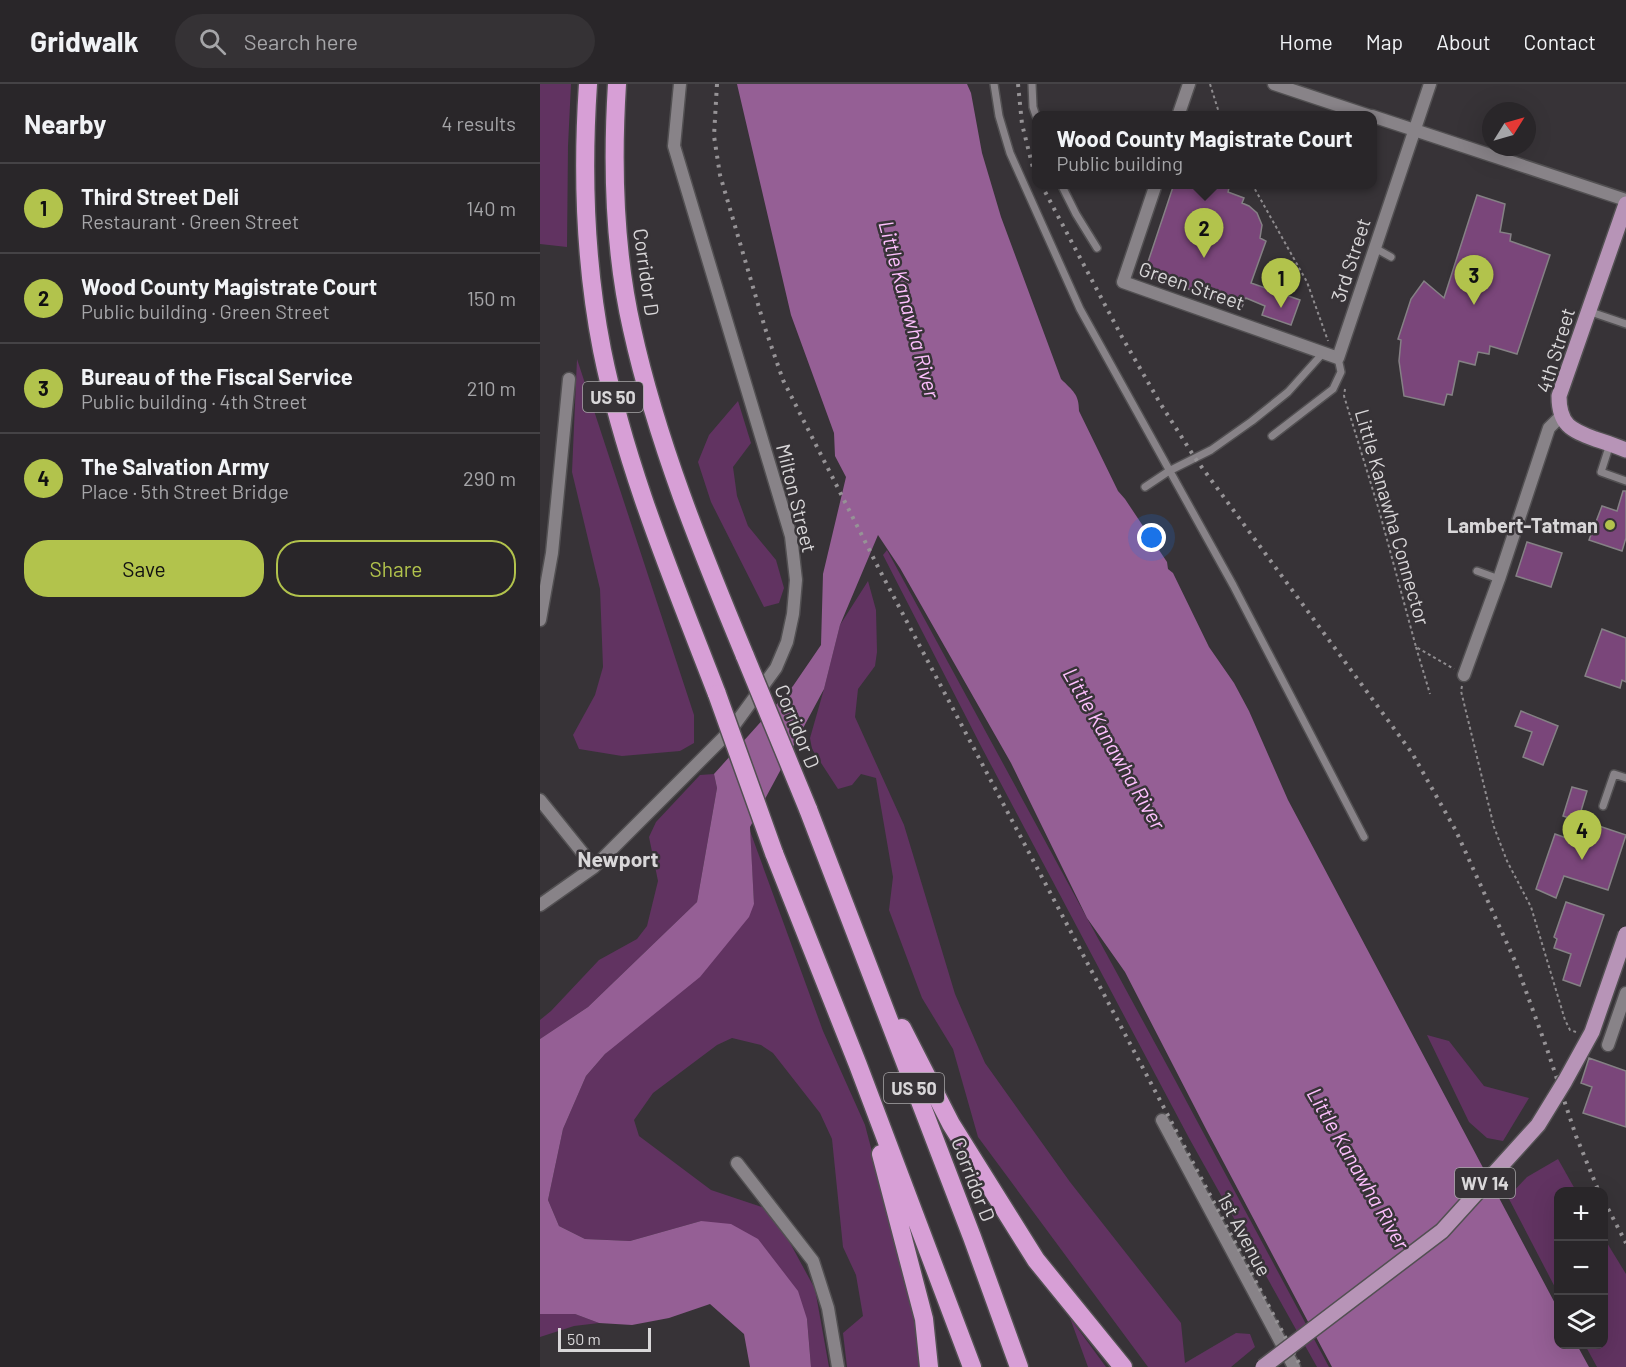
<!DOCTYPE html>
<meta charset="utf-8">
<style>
body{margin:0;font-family:Barlow,sans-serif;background:#353235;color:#f1f3f6}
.controls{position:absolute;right:18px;bottom:18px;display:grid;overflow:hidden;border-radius:12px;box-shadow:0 6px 24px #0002}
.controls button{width:54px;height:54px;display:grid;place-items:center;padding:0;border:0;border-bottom:2px solid #454346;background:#292629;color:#f1f3f6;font:30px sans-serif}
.compass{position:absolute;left:942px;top:18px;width:54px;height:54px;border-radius:50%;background:#292629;box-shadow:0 6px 24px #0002;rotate:53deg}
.scale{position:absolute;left:18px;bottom:15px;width:93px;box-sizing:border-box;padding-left:6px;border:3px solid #d9d7d9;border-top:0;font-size:16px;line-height:21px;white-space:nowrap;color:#d9d7d9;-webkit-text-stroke:4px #373337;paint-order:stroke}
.you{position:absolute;left:612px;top:454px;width:21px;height:21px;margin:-15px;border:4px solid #fff;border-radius:50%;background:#1a73e8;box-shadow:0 0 0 9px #1a73e833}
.badge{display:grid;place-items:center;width:39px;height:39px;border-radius:50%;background:#b2c34c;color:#111;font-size:20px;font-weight:700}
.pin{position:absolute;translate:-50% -50px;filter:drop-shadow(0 2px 3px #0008)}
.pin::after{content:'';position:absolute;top:32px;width:21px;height:18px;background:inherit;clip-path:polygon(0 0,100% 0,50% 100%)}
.popup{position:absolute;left:492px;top:27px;width:345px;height:78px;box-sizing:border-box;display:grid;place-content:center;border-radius:12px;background:#292629;filter:drop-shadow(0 2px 4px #0005);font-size:20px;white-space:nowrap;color:#a5a5a8}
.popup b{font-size:22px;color:#f1f3f6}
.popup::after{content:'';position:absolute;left:50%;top:100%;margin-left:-12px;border:12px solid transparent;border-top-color:#292629}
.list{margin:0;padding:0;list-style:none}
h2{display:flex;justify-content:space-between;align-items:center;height:78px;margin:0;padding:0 24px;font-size:26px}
h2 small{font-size:20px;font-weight:400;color:#a5a5a8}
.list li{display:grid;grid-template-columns:39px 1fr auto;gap:18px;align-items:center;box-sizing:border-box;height:90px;padding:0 24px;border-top:2px solid #454346}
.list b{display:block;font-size:22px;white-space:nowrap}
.list p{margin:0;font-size:20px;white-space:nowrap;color:#a5a5a8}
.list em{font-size:20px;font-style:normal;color:#a5a5a8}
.actions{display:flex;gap:12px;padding:18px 24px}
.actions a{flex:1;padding:14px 0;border:2px solid #b2c34c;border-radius:24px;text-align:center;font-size:21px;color:#b2c34c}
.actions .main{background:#b2c34c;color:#111}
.icon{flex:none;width:33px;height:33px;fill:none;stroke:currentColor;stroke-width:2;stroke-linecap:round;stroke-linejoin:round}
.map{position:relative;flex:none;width:1086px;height:1283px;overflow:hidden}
header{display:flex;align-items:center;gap:36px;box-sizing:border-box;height:84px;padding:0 30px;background:#292629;border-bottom:2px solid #454346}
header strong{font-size:28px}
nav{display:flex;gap:33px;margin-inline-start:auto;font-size:21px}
.search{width:420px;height:54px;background:#353235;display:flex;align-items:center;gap:15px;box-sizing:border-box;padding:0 21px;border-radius:33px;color:#a5a5a8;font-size:22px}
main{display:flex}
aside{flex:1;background:#292629}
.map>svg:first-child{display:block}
.green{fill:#613361}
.water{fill:#955f95}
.building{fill:#7a467a;stroke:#858185;stroke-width:1.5}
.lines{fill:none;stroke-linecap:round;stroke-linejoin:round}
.service-casing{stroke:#525052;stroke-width:10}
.minor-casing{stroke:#525052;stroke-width:15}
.primary-casing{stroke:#525052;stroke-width:18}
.motorway-casing{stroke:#525052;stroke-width:21}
.path{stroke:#8f8c8f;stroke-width:2;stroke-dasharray:3 3;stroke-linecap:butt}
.service{stroke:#888388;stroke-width:7}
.minor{stroke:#888388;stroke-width:12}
.primary{stroke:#b794b7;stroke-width:15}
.motorway{stroke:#d79fd6;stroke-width:18}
.rail{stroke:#969396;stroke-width:4;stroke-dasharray:3 6;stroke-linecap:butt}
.primary-bridge-casing{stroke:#525052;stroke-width:18;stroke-linecap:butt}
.motorway-bridge-casing{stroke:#525052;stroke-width:21;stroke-linecap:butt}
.primary-bridge{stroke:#b794b7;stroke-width:15}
.motorway-bridge{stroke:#d79fd6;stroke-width:18}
.poi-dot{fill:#b2c34c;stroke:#373337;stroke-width:2}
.labels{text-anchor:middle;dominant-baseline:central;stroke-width:5;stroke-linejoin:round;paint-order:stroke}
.shield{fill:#373337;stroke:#a8a6a8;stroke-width:1.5}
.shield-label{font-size:18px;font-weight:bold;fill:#d9d7d9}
.street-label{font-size:20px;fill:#d9d7d9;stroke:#373337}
.poi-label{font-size:20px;font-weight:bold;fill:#d9d7d9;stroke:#373337;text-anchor:end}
.water-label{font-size:21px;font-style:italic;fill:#fec0fe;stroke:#373337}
.neighbourhood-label{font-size:21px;font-weight:bold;fill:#d9d7d9;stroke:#373337}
</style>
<header>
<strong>Gridwalk</strong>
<div class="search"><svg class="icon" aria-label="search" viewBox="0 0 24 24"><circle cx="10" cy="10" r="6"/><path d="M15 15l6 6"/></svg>Search here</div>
<nav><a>Home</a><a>Map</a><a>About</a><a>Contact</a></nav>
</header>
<main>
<aside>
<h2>Nearby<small>4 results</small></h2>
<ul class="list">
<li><span class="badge">1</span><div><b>Third Street Deli</b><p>Restaurant · Green Street</p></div><em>140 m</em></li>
<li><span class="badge">2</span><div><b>Wood County Magistrate Court</b><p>Public building · Green Street</p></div><em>150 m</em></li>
<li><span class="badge">3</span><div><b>Bureau of the Fiscal Service</b><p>Public building · 4th Street</p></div><em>210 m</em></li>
<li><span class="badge">4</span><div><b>The Salvation Army</b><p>Place · 5th Street Bridge</p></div><em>290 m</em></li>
</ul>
<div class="actions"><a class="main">Save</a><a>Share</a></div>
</aside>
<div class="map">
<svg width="1086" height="1283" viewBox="0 0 1086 1283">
<rect width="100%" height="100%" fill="#373337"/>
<path class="green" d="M0,0h31l-3,62 -1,101 -27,-3z
M37,275l117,356v28l-14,8 -58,5 -43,-7 -6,-14 22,-40 8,-28 -3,-78 -28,-117z
M198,317l13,42 -18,24 4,29 11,30 28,34 8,28 -5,15 -15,4 -53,-105 -13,-40 11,-27z
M347,466l288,530 154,287h-12l-128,-229 -207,-390 -99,-193z
M328,497l8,29 1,42 -2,14 -17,23 -3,28 49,108 51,169 30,69 85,119 111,141 4,40 51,-30 14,1 5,13 -24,20h-83l-170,-230 -25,-88 -31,-51 -33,-88 4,-33 -17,-99 -15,-4 -9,11 -14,4 -26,-40 -2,-11 14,-49 16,-64z
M174,690l3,14 -20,114 -109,105 -48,32v-19l11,-9 48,-51 38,-21 10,-13 11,-45 -9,-44 7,-15 44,-47z
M210,747l73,200 42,94 51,195 4,47h-73l-4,-34 20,-17 -7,-41 -13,-28 -11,-108 -12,-26 -47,-60 -12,-8 -29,-7 -15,7 -64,48 -19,27 5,16 72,54 54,18 12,11 38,70 14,78h-18l-4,-48 -106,-98 -71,20 -45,-2 -26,-13 -11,-26 15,-71 23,-53 19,-22 149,-150z
M887,951l22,6 35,45 45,12 -26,43 -16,-3 -18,-16z
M1018,1075l18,32 -18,1v101l-50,-96 19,-20z
M1064,1154l22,36v93h-29l-12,-22 19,-1z
M0,1230h35l24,9 -25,3 -34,11z
M530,1234l36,49h-18z"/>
<path class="water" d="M197,0h230l4,9 11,60 19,64 60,162c12,12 18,15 18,32l39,80 7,8 42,63 1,7 5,4 36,74 25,36 15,28 39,89 270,509v35l19,1 12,22h-257l-125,-236 -82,-159 -38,-54 -76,-155 -111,-195 -22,-33 -38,90 -16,64 -74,138 4,77 -5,13 -49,60 -95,77 -19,22 -23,53 -15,71 11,26 26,13 45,2 71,-20 30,3 27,15 40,52 9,28 4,48h-61l-6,-33 -34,-30 -41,14 -37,7 -33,-2 -24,-9h-35v-275l48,-32 109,-105 20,-114 -3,-14 79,-88 28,-41 2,-71 23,-97 -11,-21 -1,-23 -43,-118z"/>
<path class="building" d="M634,100h56l-2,8 16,6 -2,5 7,3 8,7 5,12 -2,13 6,3 -15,42 49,17 -9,25 -29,-10 3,-9 -19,-8 -4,9 -98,-33z
M937,111l28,9 -5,28 11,2 -1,7 40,14 -33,99 -27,-8 -1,8 -11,-2 -3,13 -16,-4 -7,34 -5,-1 -3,11 -40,-9 -5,-35 2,-21 -3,-1 13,-40 13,-18 20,17z
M1083,407h3v47l-4,13 -33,-11 13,-34 15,5z
M987,458l35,11 -11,34 -35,-11z
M1062,545l24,9v44l-4,-2 -2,8 -35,-12z
M981,627l37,15 -15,39 -20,-8 9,-25 -17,-6z
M1032,703l15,4 -9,30 -15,-5z
M1053,740l33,11 -18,55 -44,-14 -8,22 -20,-9 19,-55 31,11z
M1026,818l38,13 -24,71 -17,-6 8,-26 -17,-6 3,-9 -3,-2z
M1049,974l37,13v56l-43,-14 9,-26 -11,-4z"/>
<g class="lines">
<defs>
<path id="service" d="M454,0l5,32 11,37 70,156 153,276 131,252
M492,0l1,23 3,9
M521,100l15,30 21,34
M835,164l16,9
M1048,227l38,13
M732,352l61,-47 8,-17 -3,-14
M1070,360l-9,28 25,9
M605,403l24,-16 42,-21 41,-29 36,-29 35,-39
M937,487l22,8
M1063,722l11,-32 12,4"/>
<path id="minor" d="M734,0l96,32
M638,32l11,-32
M832,32l254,84
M616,100l-33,98 215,76 92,-274
M0,536l12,-67 17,-174
M924,591l35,-96 50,-151 13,-13
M0,716l54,67
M0,821l54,-38 136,-136 46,-63 11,-26 6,-28 3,-34 -5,-44 -117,-390 6,-62
M1068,961l18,-52
M622,1036l132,247
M197,1079l76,98 15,47 10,59"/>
<path id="primary" d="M1086,120l-67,192c0,29 12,34 36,43 10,3 21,7 31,11"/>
<path id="motorway" d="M48,0c-6,89 -3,179 14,266 24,119 72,232 115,344
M77,0c-5,80 -3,166 15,245 25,113 69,221 113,327
M268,725l164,428 47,130
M234,769l84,212 114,302
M362,944l49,96 85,136 87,107
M341,1070l43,165 5,48"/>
</defs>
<use href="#service" class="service-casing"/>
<use href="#minor" class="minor-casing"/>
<use href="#primary" class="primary-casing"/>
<use href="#motorway" class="motorway-casing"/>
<path class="path" d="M670,0l10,32
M712,100l55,98 21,59
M805,305l-1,7 35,114 37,137 38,22
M876,563l14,47
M922,602l-1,5 33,136 13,34 24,46 34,113 5,10 6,2"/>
<use href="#service" class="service"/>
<use href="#minor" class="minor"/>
<use href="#primary" class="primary"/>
<use href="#motorway" class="motorway"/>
<path class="rail" d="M177,0l-3,52 6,39 45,153 18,52 95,187 423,800
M478,0l4,40 11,44 3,6
M501,100l81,153 38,66 35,55 217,295 44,78 59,130 32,88 29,87 23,56
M1064,1117l22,42"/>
<defs>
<path id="primary-bridge" d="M723,1283l179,-136 96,-106 27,-44 27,-49 34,-98"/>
<path id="motorway-bridge" d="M205,572l63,153
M177,610l57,159"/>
</defs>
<use href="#primary-bridge" class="primary-bridge-casing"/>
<use href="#motorway-bridge" class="motorway-bridge-casing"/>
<use href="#primary-bridge" class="primary-bridge"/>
<use href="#motorway-bridge" class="motorway-bridge"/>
</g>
<circle class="poi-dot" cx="1070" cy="441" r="6"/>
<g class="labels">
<g class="shield">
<rect x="43" y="298" width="60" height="30" rx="4.5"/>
<rect x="344" y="989" width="60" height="30" rx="4.5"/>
<rect x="915" y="1084" width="60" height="30" rx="4.5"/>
</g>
<g class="shield-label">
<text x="73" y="313">US 50</text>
<text x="374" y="1004">US 50</text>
<text x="945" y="1099">WV 14</text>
</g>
<g class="street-label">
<text transform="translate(810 176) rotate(-72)">3rd Street</text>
<text transform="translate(107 188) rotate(82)">Corridor D</text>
<text transform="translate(652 201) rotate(19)">Green Street</text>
<text transform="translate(1015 266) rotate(-73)">4th Street</text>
<text transform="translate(257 414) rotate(76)">Milton Street</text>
<text transform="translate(853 433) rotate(74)">Little Kanawha Connector</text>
<text transform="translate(258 642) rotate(68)">Corridor D</text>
<text transform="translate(434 1095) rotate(69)">Corridor D</text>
<text transform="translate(705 1150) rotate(62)">1st Avenue</text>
</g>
<g class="poi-label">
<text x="1058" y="441">Lambert-Tatman</text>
</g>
<g class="water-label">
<text transform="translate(370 225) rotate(75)">Little Kanawha River</text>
<text transform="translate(575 664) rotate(60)">Little Kanawha River</text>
<text transform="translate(819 1084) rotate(60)">Little Kanawha River</text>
</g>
<g class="neighbourhood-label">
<text x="78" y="774">Newport</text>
</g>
</g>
</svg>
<div class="controls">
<button>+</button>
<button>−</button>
<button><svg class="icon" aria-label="layers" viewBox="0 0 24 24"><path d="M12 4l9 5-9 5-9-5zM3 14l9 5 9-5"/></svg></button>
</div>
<svg class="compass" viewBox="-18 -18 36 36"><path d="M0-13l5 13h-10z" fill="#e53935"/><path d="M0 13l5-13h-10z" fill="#a5a5a8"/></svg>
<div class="scale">50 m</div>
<div class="you"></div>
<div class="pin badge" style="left:741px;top:224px">1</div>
<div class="pin badge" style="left:664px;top:174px">2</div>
<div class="popup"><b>Wood County Magistrate Court</b>Public building</div>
<div class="pin badge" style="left:934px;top:221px">3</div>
<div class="pin badge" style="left:1042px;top:776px">4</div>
</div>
</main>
